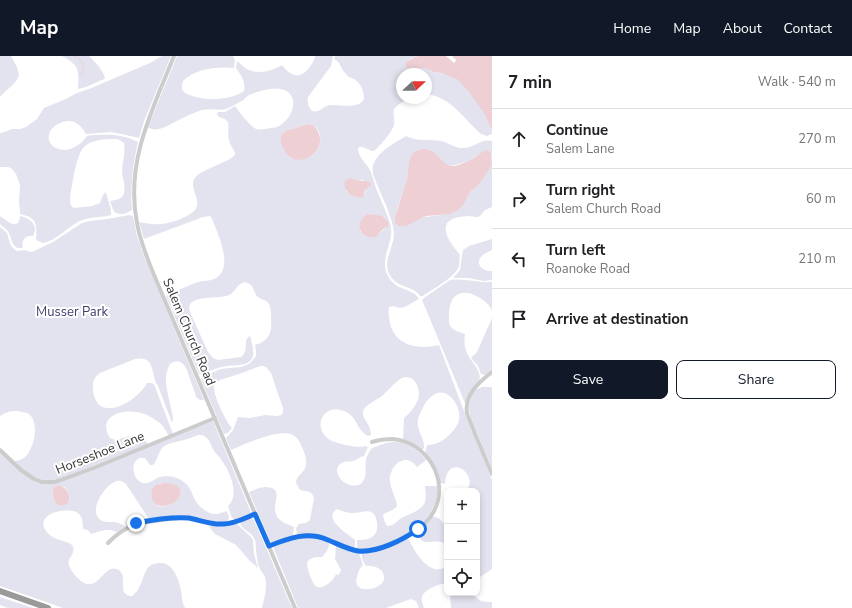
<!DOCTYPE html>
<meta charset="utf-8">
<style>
body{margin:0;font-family:"Nunito Sans",sans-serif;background:#f6f6f6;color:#202124}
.controls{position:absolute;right:12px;bottom:12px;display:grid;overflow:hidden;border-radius:8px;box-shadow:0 2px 6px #0003}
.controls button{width:36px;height:36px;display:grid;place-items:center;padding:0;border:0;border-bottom:1px solid #e0e0e0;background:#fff;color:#202124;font:20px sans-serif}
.compass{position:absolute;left:396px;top:12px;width:36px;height:36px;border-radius:50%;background:#fff;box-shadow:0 2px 6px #0003;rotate:68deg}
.stop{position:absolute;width:12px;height:12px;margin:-9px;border:3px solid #1a73e8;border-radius:50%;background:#fff}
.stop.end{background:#1a73e8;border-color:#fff;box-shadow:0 1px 4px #0008}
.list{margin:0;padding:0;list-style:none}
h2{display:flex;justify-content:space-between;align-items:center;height:52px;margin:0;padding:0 16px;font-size:17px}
h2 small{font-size:13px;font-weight:400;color:#757577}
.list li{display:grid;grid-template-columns:26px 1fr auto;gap:12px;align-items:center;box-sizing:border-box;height:60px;padding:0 16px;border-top:1px solid #e0e0e0}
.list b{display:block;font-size:15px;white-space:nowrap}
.list p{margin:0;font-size:13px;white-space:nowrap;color:#757577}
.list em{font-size:13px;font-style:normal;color:#757577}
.actions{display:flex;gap:8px;padding:12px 16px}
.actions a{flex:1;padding:9px 0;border:1px solid #111827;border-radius:8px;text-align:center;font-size:14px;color:#111827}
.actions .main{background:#111827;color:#fff}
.icon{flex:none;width:22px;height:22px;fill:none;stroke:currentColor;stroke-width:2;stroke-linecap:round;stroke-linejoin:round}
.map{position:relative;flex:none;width:492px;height:552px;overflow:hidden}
header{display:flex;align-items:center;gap:24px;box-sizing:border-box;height:56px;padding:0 20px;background:#111827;color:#fff}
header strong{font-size:19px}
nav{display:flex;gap:22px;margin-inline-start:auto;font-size:14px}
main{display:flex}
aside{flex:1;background:#fff}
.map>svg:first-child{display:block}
.green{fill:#e2e3ee;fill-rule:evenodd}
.water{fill:#edcfd4}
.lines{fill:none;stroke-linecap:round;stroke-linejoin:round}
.stream{stroke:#edcfd4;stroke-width:1}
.minor{stroke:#ccc;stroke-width:4}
.highway{stroke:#999;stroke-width:6}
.route{stroke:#1a73e8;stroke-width:5}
.labels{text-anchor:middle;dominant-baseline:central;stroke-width:4;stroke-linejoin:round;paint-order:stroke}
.park-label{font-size:13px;fill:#40416e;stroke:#fff}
.street-label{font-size:13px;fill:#323232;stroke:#fff}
</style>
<header>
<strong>Map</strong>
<nav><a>Home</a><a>Map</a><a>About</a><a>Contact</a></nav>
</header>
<main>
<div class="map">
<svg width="492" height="552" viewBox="0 0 492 552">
<rect width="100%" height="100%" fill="#fff"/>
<path class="green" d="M0,0h11l6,11 2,8c-2,9 -13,14 -19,22z
M62,0h27c6,6 14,14 16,22l-1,1 -18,8 -8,2c1,-18 2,-24 -16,-33z
M162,0h9l-27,65 -5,17 -18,-4 -10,-2 -25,2c-7,-13 -16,-17 -30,-9 -2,2 -5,4 -6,7 -6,12 9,21 20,17 5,-2 9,-4 13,-8 1,-1 2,-3 4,-5 2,-1 7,-1 9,-1 15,-1 28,0 42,7 -5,22 -8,45 -6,68 -3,2 -5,3 -9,4 -10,1 -10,-5 -13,-13 4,-1 9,-1 12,-4 5,-6 1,-18 0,-25 0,-10 4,-19 2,-29 -4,-5 -11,-4 -17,-4 -8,1 -17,2 -23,8 -8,8 -12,39 -14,51 0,5 0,8 4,10l18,-2 8,-3 3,-8 3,-3c1,7 6,16 5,23 -10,3 -21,1 -31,6 -13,6 -22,19 -37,22l-5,-2 -2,-2c1,-16 1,-21 -16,-25l-1,-13 1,-16 -4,-11 -5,-6 -3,-1h-8v-34l4,-1 8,-3h8l6,-2 11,-8 7,-11 22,-9 11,-6 12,-4 61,-26z
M177,0h56l2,4 -1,8c-16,-2 -40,1 -51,13 -1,4 -2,7 0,10 4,5 24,9 30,8 10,0 23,-2 31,-8 2,-9 -3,-16 -8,-23l1,-7c3,2 6,6 10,8 11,6 25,2 35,-4 8,11 18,15 27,3 3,-4 5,-7 6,-12h18l-2,10 -23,31c-1,5 0,10 4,14 8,3 11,-6 19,-6 10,-1 27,5 33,-6 0,-8 -3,-16 -10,-20 -3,-1 -6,-2 -8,-5 -6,-5 -4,-11 -12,-15l1,-3h83l-8,3 -4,3 2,6c8,4 11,-1 18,0 4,1 2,2 5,3 3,2 7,1 10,2 5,1 12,4 17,7 12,9 34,40 34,54l-5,2 -6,-2c-16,-14 -31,-38 -55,-40v-20h-24v24h7l-11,7 -4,4c-1,6 1,11 0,16 -2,7 -14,21 -20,26 -6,0 -10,-5 -15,-4l-1,2c1,9 8,14 12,21 3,7 5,16 8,23 4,11 11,23 13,35 2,16 -12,32 -3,48 3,6 9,11 16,13 6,3 11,3 15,10 -11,5 -14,12 -26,7l-4,1c-1,5 0,11 1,16 5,23 29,27 49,22l28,74 25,61v89l-15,10v-88h-16l7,-3c9,-15 -21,-36 -23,-4l-5,-1c-3,-11 -6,-21 -15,-30l2,-8c10,0 18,-5 24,-12 3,-3 7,-8 8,-13 3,-12 -10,-33 -24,-26 -4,2 -6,5 -9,8 -3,5 -6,11 -8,17 -2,12 7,19 6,29l-2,2 -19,-11 1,-21c6,-5 11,-11 14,-18 3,-8 -1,-24 -13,-23 -7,1 -17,14 -23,19 -5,4 -19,10 -19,16 -1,5 4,10 6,14 1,3 2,6 2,9l-3,1c-2,-1 -5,-3 -7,-6 -5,-6 -6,-13 -13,-17 -21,-13 -37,10 -21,25 5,4 12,5 18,7 7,1 14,3 21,1l2,1 -4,9c-4,0 -6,4 -11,5 -3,1 -6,0 -9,1 -17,6 1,30 17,22 8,-10 3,-16 5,-25 1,-3 4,-9 6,-11 2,-1 4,-1 6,-2 19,-9 34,-2 48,13l-1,2 -8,6c-12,-17 -29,0 -27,15 1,8 6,16 7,24 -3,5 -10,5 -14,9l1,5 3,6c7,0 9,-4 14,-8 3,-1 6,-3 9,-4 16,-7 17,-11 15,-28h12c2,28 -20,45 -44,55 -6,2 -13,6 -20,7 -5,1 -11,1 -16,1v-9c12,0 22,-3 20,-18 -1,-2 -1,-6 -3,-8 -5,-6 -16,0 -22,-1 -5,0 -10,-2 -15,-4 -15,10 11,25 18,31v6l-2,2 -33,-13 -11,-1h-12l-1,-6 3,-4 7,-1 4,-3 4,-22c-2,-8 -8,-6 -14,-8l-4,-7c0,-8 9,-10 10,-18 1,-6 -2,-13 -4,-18 -2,-5 -5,-10 -9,-12 -13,-7 -49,9 -62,15l-5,-12 7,-8 5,-13 12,1 15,-3 12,1 4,-1 2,-2v-5l-7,-20 -5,-15 -5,-6 -3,-1h-3l-18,7 -22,7 -6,4c-2,9 11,36 18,44l-4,5 -4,1 -23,-55 3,-3 17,-7 8,-1 12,-1 8,-3 4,-4 3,-4v-5l-1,-6c16,-5 17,-14 16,-29 0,-4 0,-8 -2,-12 -3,-5 -10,-4 -13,-9 -2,-4 -3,-10 -8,-12 -9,-4 -12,9 -19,12 -10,5 -45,-2 -39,17l18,40 5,6 5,2 23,-3c9,-7 1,-17 9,-21 4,14 8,27 -11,29 -4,1 -8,0 -12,1 -9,1 -17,5 -24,8h-4l-33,-78 3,-2c9,-4 19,-8 29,-12 6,-2 11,0 18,-4 18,-11 2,-44 -4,-59l-2,-3 -7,1 -59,22 -5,-17c7,1 14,3 21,2 9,0 35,-8 37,-18 2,-8 -7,-19 -3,-27 6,-10 40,-18 41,-25 0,-4 -4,-7 -5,-11 -3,-7 -1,-13 -2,-21l-3,-3 -6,-2 -2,-3 1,-2h7l10,-6c5,7 14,19 21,23 3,1 6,0 9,0 4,-1 9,-1 12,-2 11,-5 22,-22 13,-33 -8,-10 -32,-3 -41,1 -3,2 -6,6 -9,7 -5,3 -10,5 -14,7 -7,2 -16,-1 -24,1 -13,4 -27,12 -39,18 -6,1 -10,3 -15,-1zM307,68c19,-1 19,36 -9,35 -5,0 -8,-1 -11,-5 -5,-5 -7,-13 -5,-20l12,-6zM351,122l8,3 5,-1 2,9 -1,3v4l-15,-2 -4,-3zM368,158l6,2h10l5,7c-2,5 -8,8 -11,12 -7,1 -13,2 -18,-4 1,-7 1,-14 8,-17z
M406,80c11,6 23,3 35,5 8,2 15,8 24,7 10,-1 17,-10 27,-7v18l-2,-8 -3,-1 -18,11 -18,5 -6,-2 -8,-9 -15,-6 -8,3 -9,34 -8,23 -2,11 1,4 1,1 6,1 22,-9 23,-3 8,-3 8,-7 6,-12 9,-7 13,-22v44l-7,3 -5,6 -3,1 -9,-1 -10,1 -6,2 -5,4c-5,11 6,23 13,32 -1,4 0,9 -2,13 -3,9 -27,22 -35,28h-3c-7,-11 -23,-7 -31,-22 -6,-13 4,-26 5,-39 0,-11 -5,-20 -8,-30 -5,-10 -9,-21 -13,-31 -4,-18 20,-30 33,-38z
M129,159l4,1 4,20 7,20 60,144h-4l-4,-3 -1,-4 -9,-25c-4,-7 -9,-9 -16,-4 -8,13 -2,30 1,44 1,5 3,10 1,15l-14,-37c-8,-10 -1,-31 -23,-27l-35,14c-3,2 -5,4 -6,7 -3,8 0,24 9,27 15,6 38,-12 44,-24h4l3,1 19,50 -4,2c-3,-5 -5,-9 -9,-13 -7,-5 -15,-10 -23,-11 -17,-3 -40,5 -27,26l6,2 13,-4 5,1 4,3h7l3,4 -85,34 -19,4 -10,-4 -20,-16c4,-2 8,-2 11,-5 9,-8 15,-34 4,-43 -3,-2 -8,-2 -12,-3 -7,0 -11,1 -17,5v-189l7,6 4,13 2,2 4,3 8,-1 2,1 5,1 21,-10 29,-19 8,-2 17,-2z
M0,160c7,5 19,16 20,0 10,2 19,9 13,20 -7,-1 -12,4 -10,11l-2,1h-4l-4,-4 -5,-13 -8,-7z
M492,183v11c-4,2 -9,4 -11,7 -7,8 4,15 11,14v9l-8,1 -16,-3h-15l7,-8 2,-15 1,-5 6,-4z
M450,224c14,-2 28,3 42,2v29c-2,-6 -7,-10 -12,-13 -18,-11 -31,-4 -31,17 0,4 -1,9 2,12 3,4 9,5 14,7 -1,6 -1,13 2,19 3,8 16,18 12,28 -2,6 -10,16 -13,22h-1l-43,-103 2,-2z
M492,262v53l-7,4 -4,-1 -3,-8 -7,-8 6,-6z
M482,331h10v82l-21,-51c-4,-12 -2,-18 4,-28z
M213,365l37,89 1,3 -1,1 -16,6 -3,-4 -3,-10c12,-10 2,-35 -6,-45 -2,-4 -5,-6 -8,-10 -3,-5 -4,-12 -10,-15 -1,-1 -3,-1 -6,-1 -3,1 -7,3 -11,4 -8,3 -17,3 -24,8 -5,5 -5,13 -10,18h-3l-5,-7h-5c-2,1 -4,2 -5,4 -4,7 0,19 8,21 5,1 10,-2 14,-5 9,-3 20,-2 27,4 6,4 8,12 11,18 5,8 14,15 23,14 3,-1 6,-2 9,-3l2,6 -1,5c-15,1 -29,-5 -44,-6 -12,0 -24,2 -35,3l-23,-35c-3,-2 -5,-4 -9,-3 -11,3 -25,24 -20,35 6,11 18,1 28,11l-9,5c-7,-5 -17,0 -25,2l-3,-4 -5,-1c0,-5 0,-11 -4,-15 -7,-8 -46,-2 -33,17 8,11 20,8 27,15 3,13 -12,11 1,28 25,30 28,-16 46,-3 8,7 -4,24 12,25 6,-4 9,-12 11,-18 1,-3 2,-6 4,-9 2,-4 9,-6 13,-6 13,-1 19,17 21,27 1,7 1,12 4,18h-122l-63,-22v-134l20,19 29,13zM162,427c10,2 16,0 19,11 -3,7 -17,16 -24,11 -1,-1 -4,-5 -4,-5 -5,-8 2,-15 9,-17zM58,429l7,2c16,22 -17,26 -12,1z
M265,431c21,1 6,16 11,27 3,8 11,10 18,13l-1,8 -21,8 -2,-2 -21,-49 10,-4z
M433,460l7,3 7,9v17c-8,-6 -14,-2 -23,-3l-4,-3 -4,-6z
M251,462l3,2 38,88h-30c2,-9 6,-22 3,-31 -1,-3 -4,-5 -5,-8 -2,-4 -3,-9 -3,-13 -2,-6 0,-13 -3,-18 -3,-7 -13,-8 -14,-16z
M236,467l16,15 1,3 1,13 4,14 -8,-7 -14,-16 -21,-11 -2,-2 -3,-4 1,-3 13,1z
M309,481l8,1 13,5 -3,8 -5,6c-6,0 -12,0 -15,6 0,5 2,10 4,15 4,10 7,12 17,6 3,-3 6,-5 8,-10l2,1 2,-2 1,-3 -6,-11 1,-13 13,5 10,2 4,12c-4,4 -5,7 -6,12 -6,19 26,13 27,2 1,-10 -10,-14 -18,-13 -3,-4 -5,-9 -4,-13 17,-2 31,-9 46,-15 6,12 21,41 39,28v20l-3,-2h-3c-4,1 -7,3 -10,4 -10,6 -11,9 -7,20h-5l-3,-7 -5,-2 -25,9h-88l-25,-61 23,-9z
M450,537h23c4,8 10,9 19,9v6h-41z
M0,541l33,11h-25l-8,-3z"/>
<path class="water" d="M418,0h28l8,7 1,-1 1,-2 -4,-4h40v75l-3,-8 -5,-10 -15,-21 -11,-12 -16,-7 -9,-1 -7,-4h-5l-6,2 -5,-1 -3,-1 -2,-4 2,-3z
M307,68l6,1c23,22 -16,50 -29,25 -3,-5 -4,-10 -3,-15l5,-4z
M422,93c17,-1 19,18 32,17 6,-1 15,-5 20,-8 5,-3 8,-7 13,-8l3,1 1,4 1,8 -1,3 -12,19 -9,7 -6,12 -6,6 -8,4 -24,2 -20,10h-8l-3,-3v-6l12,-38 3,-21 4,-6z
M351,122l8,3h7l5,2v2l-6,5 -1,7c-10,2 -22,-5 -19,-16l3,-2z
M367,158l16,2 6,6 -1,4 -6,4 -6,7c-16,2 -23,-13 -9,-23z
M164,427c27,0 18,23 -3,23 -10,-1 -13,-14 -6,-20 2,-2 6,-2 9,-3z
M58,429c8,1 14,10 10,18 -11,8 -17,-4 -15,-15z"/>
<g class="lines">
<path class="stream" d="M74,0c11,5 11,9 7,20"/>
<path class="minor" d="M174,0c-22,55 -49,106 -37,167 3,18 10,35 17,52l141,333
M492,316c-13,10 -28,23 -25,41 2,7 6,14 8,21 6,13 11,27 17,40
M0,394l21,20 13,9 8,3h12l7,-2 35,-13 119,-49
M108,487c18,-19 30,-20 54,-23 10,-1 19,-3 28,-2 11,2 22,7 33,6 11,-1 22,-6 32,-10
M269,490c14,-6 28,-12 44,-10 10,1 19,6 28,10 24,10 45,1 66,-10 11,-6 21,-13 27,-25 16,-31 -7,-69 -41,-72 -7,0 -15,1 -21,3"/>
<path class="highway" d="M0,535l48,17"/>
</g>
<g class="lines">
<path class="route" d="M136,467c15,-3 38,-6 53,-5 11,2 22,7 34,6 11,0 22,-6 32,-10l14,32c20,-8 39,-15 59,-6 10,4 19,9 30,11 19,2 45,-11 60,-22"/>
</g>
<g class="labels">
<g class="park-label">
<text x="72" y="256">Musser Park</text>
</g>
<g class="street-label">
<text transform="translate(189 276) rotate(67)">Salem Church Road</text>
<text transform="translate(100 397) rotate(-22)">Horseshoe Lane</text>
</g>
</g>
</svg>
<div class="controls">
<button>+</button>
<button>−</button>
<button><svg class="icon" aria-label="locate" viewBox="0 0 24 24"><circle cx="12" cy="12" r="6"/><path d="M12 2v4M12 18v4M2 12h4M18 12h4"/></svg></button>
</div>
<svg class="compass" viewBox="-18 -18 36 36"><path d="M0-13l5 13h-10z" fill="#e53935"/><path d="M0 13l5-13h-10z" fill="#757577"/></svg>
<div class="stop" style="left:418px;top:473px"></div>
<div class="stop end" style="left:136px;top:467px"></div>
</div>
<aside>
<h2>7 min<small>Walk · 540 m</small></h2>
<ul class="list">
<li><svg class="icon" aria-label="ahead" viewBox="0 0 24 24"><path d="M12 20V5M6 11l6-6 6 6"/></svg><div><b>Continue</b><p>Salem Lane</p></div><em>270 m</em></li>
<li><svg class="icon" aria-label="right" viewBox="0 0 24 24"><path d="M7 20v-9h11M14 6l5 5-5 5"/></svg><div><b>Turn right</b><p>Salem Church Road</p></div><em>60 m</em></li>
<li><svg class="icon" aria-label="left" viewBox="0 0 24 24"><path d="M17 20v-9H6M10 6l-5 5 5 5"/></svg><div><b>Turn left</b><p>Roanoke Road</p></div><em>210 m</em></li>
<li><svg class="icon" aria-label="arrive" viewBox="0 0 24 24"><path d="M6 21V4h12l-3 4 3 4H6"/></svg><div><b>Arrive at destination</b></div></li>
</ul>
<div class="actions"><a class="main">Save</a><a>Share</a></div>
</aside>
</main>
